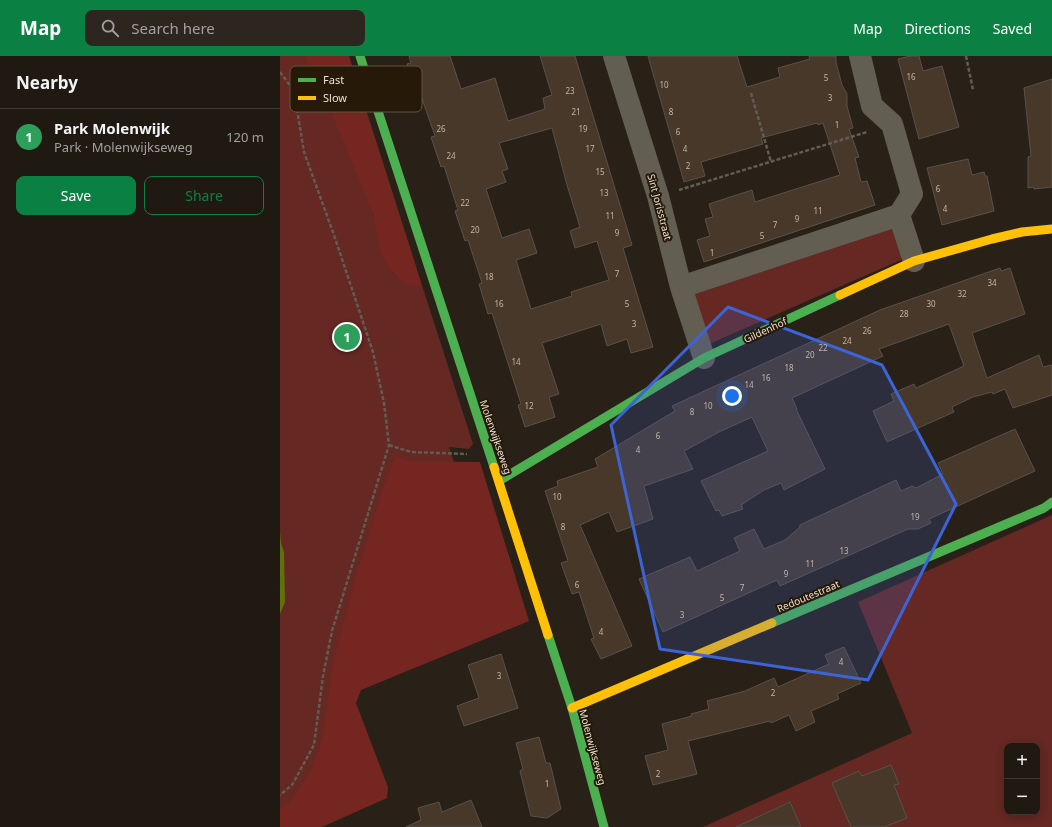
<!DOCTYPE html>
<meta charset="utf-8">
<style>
body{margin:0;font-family:"Noto Sans",sans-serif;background:#2c261f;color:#f1f3f6}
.controls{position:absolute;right:12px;bottom:12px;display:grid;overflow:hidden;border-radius:8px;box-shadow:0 2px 10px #0003}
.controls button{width:36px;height:36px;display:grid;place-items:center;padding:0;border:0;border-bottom:1px solid #3c3831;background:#1f1911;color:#f1f3f6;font:20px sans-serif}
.you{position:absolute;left:452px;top:340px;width:14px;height:14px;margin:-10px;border:3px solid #fff;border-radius:50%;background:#1a73e8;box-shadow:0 0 0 6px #1a73e833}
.badge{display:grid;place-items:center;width:26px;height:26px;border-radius:50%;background:#0b8043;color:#fff;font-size:13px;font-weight:700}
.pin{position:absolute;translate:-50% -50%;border:2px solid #fff;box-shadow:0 1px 4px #0006}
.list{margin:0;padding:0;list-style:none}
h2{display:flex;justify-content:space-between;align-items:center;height:52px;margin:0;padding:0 16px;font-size:17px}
h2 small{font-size:13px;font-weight:400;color:#a1a09f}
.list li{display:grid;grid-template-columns:26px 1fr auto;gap:12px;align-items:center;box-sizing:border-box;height:56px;padding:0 16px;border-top:1px solid #3c3831}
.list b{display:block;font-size:15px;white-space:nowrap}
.list p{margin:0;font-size:13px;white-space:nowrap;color:#a1a09f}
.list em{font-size:13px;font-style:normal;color:#a1a09f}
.actions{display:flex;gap:8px;padding:12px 16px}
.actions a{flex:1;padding:9px 0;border:1px solid #0b8043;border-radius:8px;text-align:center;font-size:14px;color:#0b8043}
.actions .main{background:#0b8043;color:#fff}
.icon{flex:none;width:22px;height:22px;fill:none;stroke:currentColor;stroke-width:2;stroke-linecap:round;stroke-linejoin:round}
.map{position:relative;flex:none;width:772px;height:771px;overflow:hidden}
header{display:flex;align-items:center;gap:24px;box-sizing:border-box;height:56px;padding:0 20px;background:#0b8043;color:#fff}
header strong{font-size:19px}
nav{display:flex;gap:22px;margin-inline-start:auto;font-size:14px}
.search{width:280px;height:36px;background:#2c261f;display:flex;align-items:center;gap:10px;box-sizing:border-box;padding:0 14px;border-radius:8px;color:#a1a09f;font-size:15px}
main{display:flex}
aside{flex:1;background:#1f1911}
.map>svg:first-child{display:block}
.green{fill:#652822;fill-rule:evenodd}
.forest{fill:#752621}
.water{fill:#61700b}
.building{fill:#47382a;stroke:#59514a;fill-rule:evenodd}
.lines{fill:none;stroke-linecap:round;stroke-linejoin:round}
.path{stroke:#615d53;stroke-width:2.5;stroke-dasharray:4 2;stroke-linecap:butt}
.street{stroke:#625e51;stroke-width:22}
.fast{stroke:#4caf50;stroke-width:9}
.slow{stroke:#ffc107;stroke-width:9}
.marked{fill:#3c64d7;fill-opacity:0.2;stroke:#3c64d7;stroke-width:3;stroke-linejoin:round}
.labels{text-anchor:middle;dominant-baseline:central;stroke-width:4;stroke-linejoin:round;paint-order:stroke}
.number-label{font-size:8px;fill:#c0b6aa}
.street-label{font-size:10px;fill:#e9e0d4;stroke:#261907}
.key{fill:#261907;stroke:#605544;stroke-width:1}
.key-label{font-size:11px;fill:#e9e0d4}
</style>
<header>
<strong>Map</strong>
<div class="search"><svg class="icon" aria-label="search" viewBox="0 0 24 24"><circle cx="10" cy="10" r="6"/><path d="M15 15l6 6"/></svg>Search here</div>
<nav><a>Map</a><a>Directions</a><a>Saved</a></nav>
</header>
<main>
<aside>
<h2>Nearby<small></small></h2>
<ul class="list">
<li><span class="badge" style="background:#2e9e5b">1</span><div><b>Park Molenwijk</b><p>Park · Molenwijkseweg</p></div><em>120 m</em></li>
</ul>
<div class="actions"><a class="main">Save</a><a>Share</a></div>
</aside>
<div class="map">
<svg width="772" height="771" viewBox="0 0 772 771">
<rect width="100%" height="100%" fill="#292117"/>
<path class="green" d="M0,0h41l71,216 17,13h13l51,159 -4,5 -20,-2 56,171 -154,65 -6,38 -65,106z
M616,165l12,36 -199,87 -15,-31v-23z
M772,459v312h-349l209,-94 -54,-131zM727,690h30v66h-30z"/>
<path class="forest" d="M25,0h44l73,229h-13l-6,-3 -13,-12 -10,-20 -7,-36 -33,-81z
M115,401l14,4 71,1 49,159 -168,69 -5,13 32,84 -1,11 -65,29h-42v-17l12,-10 20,-31 11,-34 10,-71 21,-82 28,-90z"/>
<path class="water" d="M0,476l1,11 3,9 1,50 -5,12z"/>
<path class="building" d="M129,0h41l11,33 34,-11 13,43 37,-12 -2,-11 9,-3 -12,-39h35l57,189 -9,3 30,99 -22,6 -4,-14 -20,7 -6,-22 -59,19 17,51 -10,3 6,20 -30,10 -7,-22 3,-1 -22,-69 -7,-22 -4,1 -9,-30 3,-1 -14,-43 -3,1 -10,-30 3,-1 -14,-44 -3,1 -10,-30 4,-1 -15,-43 -3,1 -10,-30 4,-1zM272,72l15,57 13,42 -10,4 5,17 22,-7 12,39 -38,12 1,4 -41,13 -15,-49 21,-7 -8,-24 -27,9 -16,-49 20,-7 -4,-11 6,-2 -9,-26z
M368,0h89l10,31 33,-10 -2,-9 32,-9 -1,-3h27v6l6,23 5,9v12l6,22 -4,1 10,28 -4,1 6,24 6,-1 8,24 -171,57 -7,-22 13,-4 -5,-17 8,-2 -4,-13 43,-14 3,12 85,-27 -17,-52 -5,2 -1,-2 -56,15 2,6 -62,18 4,14 -21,6z
M630,0h9l4,15 19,-5 17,61 -40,12 -21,-80z
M772,23v108l-18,2 -1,-2 -5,1v-31l3,-1 -7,-68z
M688,103l4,16 12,-3 1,4h2l7,35 -52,14 -15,-57z
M720,212l1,3 9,-3 15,46 -53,19 15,45 52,-23 4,12 9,-2v30l-39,13 -8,-19 -12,5 -1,-2 -19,5 -21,10 2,5 -67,30 -14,-31 21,-10 -3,-7 23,-10 2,4 48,-22 -15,-42 -70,25 4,7 -91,42 5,11h-1l29,60 -41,21 -3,-7 -17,7 -23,15 2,4 -21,7 -3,-6 -3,1 -15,-30 67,-30 -16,-34 -33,15 -35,19 9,18 -49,17 9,33 -36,13 -8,-20 -29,13 52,121 -31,13 -10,-20 3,-1 -15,-46 -7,2 -11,-31 7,-2 -23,-70 13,-5 -1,-5 41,-14 -3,-8 80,-48 -3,-5 208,-96z
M735,373l20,42 -106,48 2,4 -13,6h-10l-128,57 -3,-6 -114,52 -24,-53 51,-22 7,14 43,-20 -6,-13 20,-9 10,20 21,-9 15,-13v-2l96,-45 5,11 11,-5 4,2 27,-14 -5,-11z
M564,591l17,36 -24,11 2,5 -28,12 4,11 -19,9 -7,-16 -18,8 -1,-2 -82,20 9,33 -44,11 -8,-29 23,-6 -6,-26 30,-8 -1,-2 18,-5 -2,-8 38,-10 29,-13 4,9 51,-23 -4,-9z
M221,598l17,54 -54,18 -7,-20 22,-8 -11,-33z
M259,681l7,26h4l11,46 -14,9 -16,-2 -11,-45 3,-2 -7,-26z
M611,709l8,19 -5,1 13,33 -23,9h-33l-19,-44 27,-12 3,5z
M191,744l11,27h-76l15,-7 -3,-12 21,-6 3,10z
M510,746l11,25h-65z"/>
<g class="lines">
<path class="path" d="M686,0l7,34
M0,16l14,19 10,61 30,83 39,117 11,51 5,42 -57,186 -9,45 -9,69 -22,40 -12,10
M471,37l20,69
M399,134l188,-58
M109,389l22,7 56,2"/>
<path class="street" d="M334,0l44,140 23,91 23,71
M580,0l12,50 20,18 20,70 -13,21 15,46
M401,231l218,-72"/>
<path class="fast" d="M80,0l134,411
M219,425l205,-123 136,-63
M492,567l272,-115 8,-6
M268,579l24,73 32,119"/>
<path class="slow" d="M560,239l74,-34 78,-22 30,-7 30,-3
M214,411l54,168
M292,652l200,-85"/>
</g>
<path class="marked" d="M448,251l154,58 74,139 -88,176 -208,-31 -49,-224z"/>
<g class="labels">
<g class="number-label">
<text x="631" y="20">16</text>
<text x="546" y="21">5</text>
<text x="384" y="28">10</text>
<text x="290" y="34">23</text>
<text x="550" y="41">3</text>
<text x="296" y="55">21</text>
<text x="391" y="55">8</text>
<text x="557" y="68">1</text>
<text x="161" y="72">26</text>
<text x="303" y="72">19</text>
<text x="398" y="75">6</text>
<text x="310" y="92">17</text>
<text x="405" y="92">4</text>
<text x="171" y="99">24</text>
<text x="408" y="109">2</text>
<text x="320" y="115">15</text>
<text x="658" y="132">6</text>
<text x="324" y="136">13</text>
<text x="185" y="146">22</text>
<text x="665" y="152">4</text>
<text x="538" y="154">11</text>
<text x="330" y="159">11</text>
<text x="517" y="162">9</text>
<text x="495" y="168">7</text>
<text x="195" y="173">20</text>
<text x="337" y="176">9</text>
<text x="482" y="179">5</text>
<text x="432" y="196">1</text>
<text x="337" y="217">7</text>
<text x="209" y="220">18</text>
<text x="712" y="226">34</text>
<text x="682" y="237">32</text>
<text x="219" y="247">16</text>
<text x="347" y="247">5</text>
<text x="651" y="247">30</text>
<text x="624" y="257">28</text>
<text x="354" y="267">3</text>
<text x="587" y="274">26</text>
<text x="567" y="284">24</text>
<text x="543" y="291">22</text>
<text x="530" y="298">20</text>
<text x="236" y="305">14</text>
<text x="509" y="311">18</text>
<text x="486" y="321">16</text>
<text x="469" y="328">14</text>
<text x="249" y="349">12</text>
<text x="428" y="349">10</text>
<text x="412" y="355">8</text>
<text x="378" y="379">6</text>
<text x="358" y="393">4</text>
<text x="277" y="440">10</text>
<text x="635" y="460">19</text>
<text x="283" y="470">8</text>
<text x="564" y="494">13</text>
<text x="530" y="507">11</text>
<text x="506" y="517">9</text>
<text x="297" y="528">6</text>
<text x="462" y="531">7</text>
<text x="442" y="541">5</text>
<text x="402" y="558">3</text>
<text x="321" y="575">4</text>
<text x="561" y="605">4</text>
<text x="219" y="619">3</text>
<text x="493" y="636">2</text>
<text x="378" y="717">2</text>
<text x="267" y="727">1</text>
</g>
<g class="street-label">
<text transform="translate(380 151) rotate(75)">Sint Jorisstraat</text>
<text transform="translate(485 274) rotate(-25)">Gildenhof</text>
<text transform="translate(216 381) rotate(71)">Molenwijkseweg</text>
<text transform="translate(528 540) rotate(-23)">Redoutestraat</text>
<text transform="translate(313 691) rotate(75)">Molenwijkseweg</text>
</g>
</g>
<rect x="10" y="10" width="132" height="46" rx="6" class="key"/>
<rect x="18" y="22" width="18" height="4" fill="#4caf50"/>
<rect x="18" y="40" width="18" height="4" fill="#ffc107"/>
<g class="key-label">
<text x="43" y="28">Fast</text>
<text x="43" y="46">Slow</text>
</g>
</svg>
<div class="controls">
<button>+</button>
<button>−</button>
</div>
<div class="you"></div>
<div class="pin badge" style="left:67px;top:281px;background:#2e9e5b">1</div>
</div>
</main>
